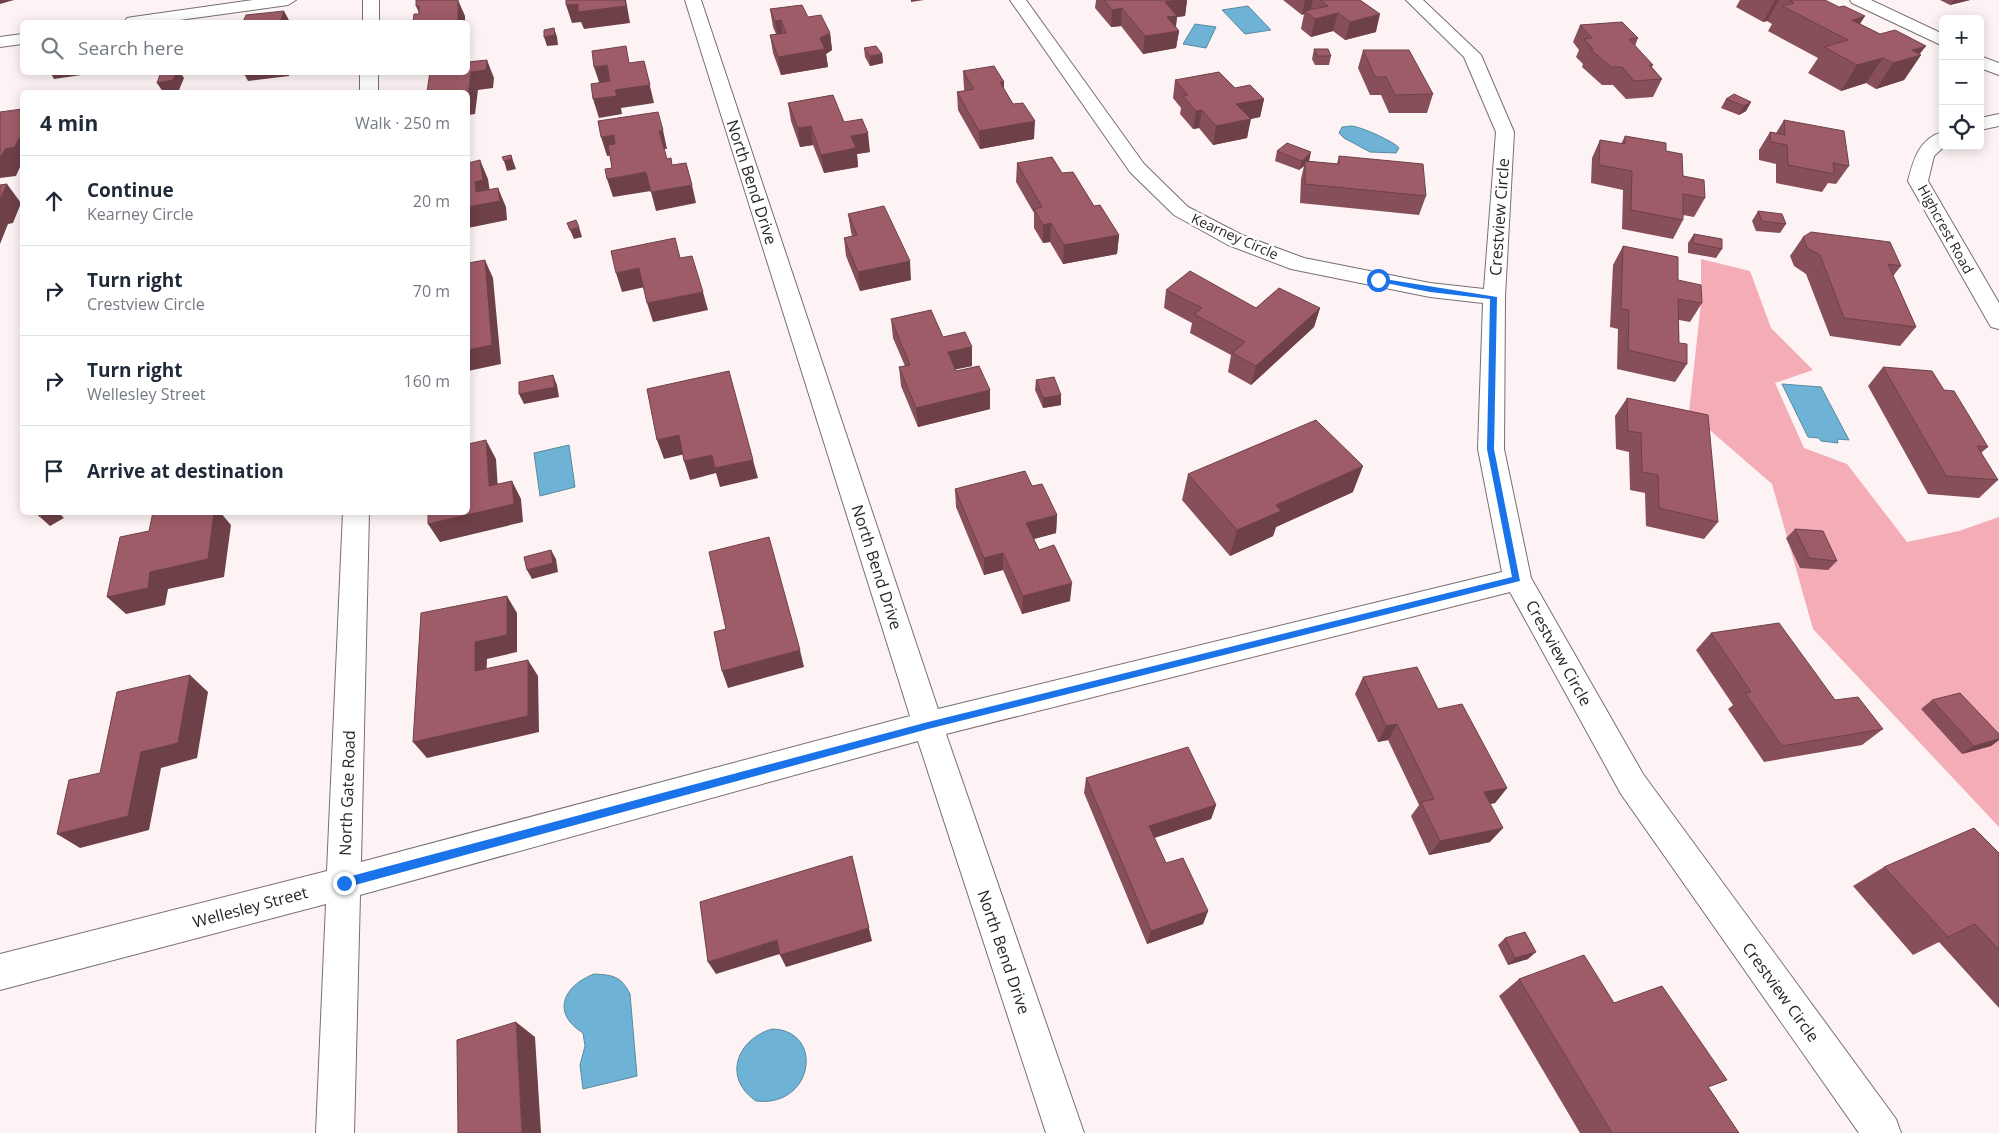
<!DOCTYPE html>
<meta charset="utf-8">
<style>
body{margin:0;font-family:"Open Sans",sans-serif;background:#f6f6f7;color:#1f2937}
.controls{position:absolute;right:15px;top:15px;display:grid;overflow:hidden;border-radius:8px;box-shadow:0 2px 12px #0003}
.controls button{width:45px;height:45px;display:grid;place-items:center;padding:0;border:0;border-bottom:1px solid #e0e1e3;background:#fff;color:#1f2937;font:25px sans-serif}
.stop{position:absolute;width:15px;height:15px;margin:-11px;border:4px solid #1a73e8;border-radius:50%;background:#fff}
.stop.end{background:#1a73e8;border-color:#fff;box-shadow:0 1px 5px #0008}
.list{margin:0;padding:0;list-style:none}
h2{display:flex;justify-content:space-between;align-items:center;height:65px;margin:0;padding:0 20px;font-size:21px}
h2 small{font-size:16px;font-weight:400;color:#747a83}
.list li{display:grid;grid-template-columns:32px 1fr auto;gap:15px;align-items:center;box-sizing:border-box;height:90px;padding:0 20px;border-top:1px solid #e0e1e3}
.list b{display:block;font-size:19px;white-space:nowrap}
.list p{margin:0;font-size:16px;white-space:nowrap;color:#747a83}
.list em{font-size:16px;font-style:normal;color:#747a83}
.icon{flex:none;width:28px;height:28px;fill:none;stroke:currentColor;stroke-width:2;stroke-linecap:round;stroke-linejoin:round}
.map{position:relative;flex:none;width:1999px;height:1133px;overflow:hidden}
.search{position:absolute;background:#fff;box-shadow:0 2px 12px #0003;left:20px;top:20px;width:450px;height:55px;display:flex;align-items:center;gap:12px;box-sizing:border-box;padding:0 18px;border-radius:8px;color:#747a83;font-size:19px}
.panel{position:absolute;background:#fff;box-shadow:0 2px 12px #0003;left:20px;top:90px;width:450px;height:425px;border-radius:8px}
.map>svg:first-child{display:block}
.forest{fill:#f4acb6}
.water{fill:#6eb3d5;stroke:#5989a0}
.lines{fill:none;stroke-linecap:round;stroke-linejoin:round}
.minor-casing{stroke:#786f70;stroke-width:2}
.minor{fill:#fff;fill-rule:evenodd}
.wall{fill:#874f59}
.shaded-wall{fill:#6e4048}
.building{fill:#9d5c67;stroke:#6e4048}
.route{fill:#1a73e8}
.labels{text-anchor:middle;dominant-baseline:central;stroke-width:5;stroke-linejoin:round;paint-order:stroke}
.far-street-label{font-size:14px;fill:#292626;stroke:#fff}
.street-label{font-size:16px;fill:#292626;stroke:#fff}
</style>
<div class="map">
<svg width="1999" height="1133" viewBox="0 0 1999 1133">
<rect width="100%" height="100%" fill="#fdf3f4"/>
<path class="forest" d="M1701,259l49,12 21,57 42,42 -38,13 29,65 43,16 60,78 52,-11 40,-14v310l-186,-198 -41,-145 -83,-72 12,-109z"/>
<path class="water" d="M1248,6l23,24 -26,4 -23,-24z
M1195,24l21,3 -10,21 -23,-4z
M1351,126c9,0 44,16 48,22l-3,5 -26,-1 -26,-14 -5,-5 3,-6z
M1782,384l39,3 28,53 -12,-1 1,4 -17,-2 -2,-3 -11,-1z
M569,445l6,42 -35,9 -6,-43z
M594,974c19,1 27,2 36,20l7,82 -54,13 -3,-24 5,-19 -2,-13c-32,-20 -20,-47 11,-59z
M772,1029c53,1 42,79 -16,72 -34,-23 -19,-62 16,-72z"/>
<g class="lines">
<defs>
<path id="minor" d="M253,0h43l-8,5 -123,17h-40l2,-4 6,-1z
M363,0h16v22h-16z
M685,0h16l237,709 564,-137 -24,-123 5,-146 -53,-6 -139,-28 -63,-24 -54,-30 -44,-43 -120,-172h16l118,164 44,43 54,28 62,23 126,25 54,6 12,-157 -32,-75 -58,-57h17l58,55 33,77 -9,165 -1,152 27,129 112,196 253,345 5,14h-42l-238,-339 -111,-202 -564,142 138,399h-38l-128,-392 -558,154 -6,238h-38l10,-229 -326,86v-36l327,-83 16,-359h26l-8,350 549,-146z
M1850,0h21l72,34v12l-91,-43z
M22,34v10l-22,3v-10z
M1980,56l19,7v12l-19,-7z
M360,72h18v20h-18z
M1999,114v12l-19,4v-12z
M1943,132v14h2l-11,10 -6,25 71,122v26l-8,-2 -3,-5 -80,-141c5,-20 11,-43 35,-49z"/>
</defs>
<use href="#minor" class="minor-casing"/>
<use href="#minor" class="minor"/>
</g>
<path class="wall" d="M1096,0h91l-2,16 -8,1 -1,10 3,4 -3,17 -33,6 -22,-28 -10,1 -16,-19z
M1283,0h77l16,32 -31,8 -12,-9 -22,6 -10,-8 3,-15 -2,1z
M1740,0h85l35,24 61,31 -17,25 -28,9 -10,-6 -25,8 -33,-18 10,-15 -50,-27 4,-7 -5,-3 -4,1 -27,-15z
M1940,0h30l-20,5z
M770,9l38,8 22,16 2,17 -6,4 2,13 -47,8 -8,-22 -3,-18 6,-1 -3,-7z
M1580,25l58,13 -3,8 18,19 -1,2 10,12 -9,18 -27,2 -13,-14h-11l-20,-18 1,-3 -7,-7 3,-7 -6,-8z
M864,48l18,6 1,9 -13,3 -5,-9z
M1314,49l17,7 -2,9h-14l-3,-6z
M1363,50l70,44 -6,19h-38l-8,-18h-11l-12,-27z
M963,71l41,18 30,50 -54,10 -22,-39 -1,-18 8,-1 -1,-2z
M1175,80l60,8 29,11 -4,18 -10,2 -3,19 -34,7 -14,-17 -6,1 -13,-15 1,-6 -8,-10z
M1726,99l25,3 -5,9 -7,4 -18,-7z
M788,103l56,19 26,30 -13,2 1,13 -34,6 -11,-28 -13,2 -9,-26z
M1784,120l65,46 -13,18 -8,-1 -6,9 -46,-9v-19l-17,-4v-10l11,-18 6,1z
M1625,136l41,15 17,25 22,22 -11,19 -11,-2v5l-10,19 -51,-10 1,-39 -32,-7 1,-25 8,-18 21,4z
M1277,151l32,10 28,3 2,-8 87,40 -7,19 -119,-12 1,-24 3,-13 -5,4 -24,-9z
M1017,163l45,10 32,33 25,29 -2,19 -54,10 -13,-22 -7,1 -9,-15v-15l-18,-31z
M1758,211l28,13 -6,9 -24,-2 -4,-10z
M848,214l63,66 -51,11 -14,-35 -2,-18 8,-2 -1,-4z
M1694,234l28,15 -6,9 -28,-5v-10z
M1803,237l98,29 -8,10 23,51 -16,19 -70,-10 -24,-62 -12,-8 -4,-10z
M1623,246l55,34 24,23 -12,19 -11,-2v23l8,21 -12,18 -58,-13 1,-40 -8,-2 3,-62z
M1166,290l90,18h64l-6,19 -63,58 -23,-13 3,-17 -41,-22 2,-10 -28,-15z
M891,319l81,28v19l-16,3v2l34,19v19l-72,18 -17,-41 -2,-19 6,-1 -12,-28z
M1883,367l61,23 44,57 -7,6 17,27 -19,18 -51,-4 -60,-108z
M1036,380l25,15v10l-18,3 -8,-18z
M1627,398l91,124 -14,17 -58,-13 -1,-33 -15,-3 -1,-38 -13,-3 -1,-33z
M1188,474l165,18 -77,35 -3,9 -43,20 -48,-56z
M1032,486l25,29 -1,18 -22,6 5,11 31,51 -48,13 -19,-44 -19,5 -28,-68 -1,-18z
M1795,529l42,32 -9,9 -28,-2 -14,-30z
M1711,633l124,67 48,29 -21,16 -98,17 -36,-53 5,-4 -37,-55z
M1363,677l75,32 69,79 -12,15 -5,1v38l-61,13 -18,-39 8,-11 -31,-65 -10,2 -23,-48z
M1932,700l67,34v6l-8,6 -29,8 -41,-45z
M1086,778l130,27 -5,14 -57,19 12,25 42,48 -5,13 -56,20 -63,-151z
M1999,853v155l-60,-66 -26,13 -60,-69 31,-19z
M1505,938l23,21 -20,6 -10,-20z
M1519,979l95,24 95,85 30,45h-159l-81,-137z"/>
<path class="shaded-wall" d="M0,0h14l-14,4z
M458,0l7,16v6h-7z
M626,0l4,23 -46,6 -3,-7 -9,1 -6,-18z
M911,0h13l-13,2z
M1179,0h8l-2,16 -8,1 -2,14h4l-3,17 -33,6 2,-18 20,-34z
M1305,0h8l-3,13 -5,-2 -1,3 -2,1z
M1775,0h4l-12,21 -4,1z
M1954,0h16l-20,5z
M416,6h3l4,16z
M1122,8l-1,18 -10,1 1,-17z
M284,11l6,11h-10z
M1338,13l-5,18 -22,6 4,-18z
M1380,14l-4,18 -31,8 5,-18z
M1865,16l-16,26 3,-22z
M781,20l2,18 -5,1 -3,-18z
M554,28l3,9 1,8 -11,1 -3,-9z
M830,33l2,17 -6,4 2,13 -47,8 -3,-18 42,-19z
M1926,46l-7,9h2l-17,25 -28,9 17,-26 19,-13z
M882,54l1,9 -13,3v-10z
M1883,58l-17,25 -25,8 16,-26z
M487,60l7,18 -1,10 -15,2 -3,24 -7,1v-19l3,-24z
M644,61l10,42 -33,5 1,6 -23,4 -6,-19 22,-9z
M607,65l5,18 -12,2 -6,-18z
M50,72h52l-48,7z
M177,72h3l4,6 -5,12 -16,2 -6,-9z
M243,72h47l-1,4 -41,5z
M1000,82h4v18z
M1264,99l-4,18 -27,6 3,-19z
M1751,102l-5,9 -7,4 5,-9z
M1202,110l-3,18 -6,1 3,-18z
M1251,119l-4,19 -34,7 3,-19z
M1035,121l-1,18 -54,10 -1,-18z
M811,126l2,19 -13,2 -2,-19z
M663,130l4,19h-3l-5,-18z
M868,133l2,19 -13,2 1,13 -34,6 -3,-18 30,-19z
M614,135l5,19 -12,2 -6,-19z
M19,138h3v29h-2l-4,9 -16,2v-21l5,-8z
M1311,152l-2,10 -4,-1 -1,5 -5,4 3,-9z
M511,155l5,14 -9,2 -3,-10z
M480,160l8,19 3,20 7,-11 8,19 1,13 -39,8v-21l8,-15 -1,-10z
M646,172l5,19 -38,6 -6,-18z
M7,184l14,19 -8,20 -5,1 -8,20v-45z
M692,185l4,18 -40,8 -5,-19z
M1051,223l-1,19 -7,1v-18z
M579,227l3,10 -8,2 -4,-9z
M1119,235l-2,19 -54,10 1,-19z
M485,260l8,18 8,86 -33,7v-21z
M910,261l1,19 -51,11 -2,-19z
M639,268l6,19 -23,5 -6,-19z
M703,292l5,18 -55,12 -6,-19z
M1320,308l-6,19 -63,58 5,-19z
M972,347v19l-23,5 -1,-19z
M553,375l4,10 2,12 -35,7 -5,-10z
M990,390v19l-72,18 -2,-19z
M1061,395v10l-18,3v-10z
M679,435l6,19 -21,5 -7,-19z
M486,440l10,19 3,46 -10,-19z
M712,455l41,5 5,18 -38,9 -4,-14 -26,7 -6,-19z
M1363,466l-10,26 -77,35 -3,9 -43,20 7,-26 39,-25z
M512,481l9,18 2,23 -83,20 -12,-18z
M48,512h10l6,6 -14,8 -10,-9z
M202,512h18l11,13 -7,52 -56,12 -3,16 -39,9 -19,-17z
M1057,515l-1,18 -30,8v-18z
M551,550l5,9 2,13 -26,7 -5,-9z
M1003,553v17l-19,5v-17z
M1072,583l-2,18 -48,13 1,-18z
M507,596l10,17v39l-30,7 -1,28 -11,-16v-29z
M800,650l4,17 -76,21 -6,-17z
M528,660l10,16 1,56 -112,26 -14,-16z
M190,675l18,17 -11,66 -36,10 -12,62 -69,18 -23,-14 84,-82z
M1397,724l-9,16 -10,2 8,-16z
M1999,739v1l-8,6 -29,8 12,-8z
M1507,788l-12,15 -22,4 11,-15z
M1216,805l-5,14 -66,22 4,-15z
M1503,828l-13,14 -61,13 11,-14z
M855,870l17,71 -86,26 -6,-12z
M1208,911l-5,13 -56,20 4,-13z
M777,940l6,13 -67,21 -8,-12z
M1536,952l-8,7 -20,6 7,-7z
M516,1022l19,15 6,96h-19z"/>
<path class="building" d="M416,0h42v22h-45l1,-8h5v-8h-3z
M566,0h59l1,6 -48,6v-8l-12,1z
M1104,0h75l-14,2 12,14 -10,1 12,14 -34,5 -23,-28 -10,2z
M1320,0h40l20,14 -30,8 -12,-9 -23,6 -10,-8 23,-5z
M1789,0h36l14,7 5,-1 21,10 -13,4 28,14 15,-4 31,16 -14,4 9,5 -28,8 -10,-5 -26,7 -33,-18 24,-7 -66,-34 12,-3z
M802,5l6,12 13,-2 9,18 -10,5 5,11 -47,8 -8,-22 16,-2 -5,-13 -6,1 -5,-12z
M284,11l-4,11h-37l3,-7z
M1622,22l16,16 -9,1 24,26h-4l13,14 -28,2 -12,-14h-11l-21,-18h3l-9,-10 8,-1 -12,-13z
M554,28l1,7 -11,2v-7z
M626,46l3,17 15,-2 6,24 -35,5 2,6 -24,3 -2,-15 19,-3 -3,-16 -13,2 -2,-16z
M876,46l6,8 -12,2 -6,-8z
M1314,49h14l3,7h-14z
M1363,50h46l24,44 -38,1 -9,-18h-11z
M487,60l-1,10 -15,2 -3,24v-4h-41l3,-20h38v-10z
M994,66l10,16h-4l13,22 10,-1 12,18 -56,10 -22,-39 17,-3 -11,-18z
M161,72h16l-4,8 -16,3z
M1219,72l16,16 15,-3 14,14 -28,5 15,15 -35,7 -14,-16 -6,1 -13,-15 5,-1 -13,-15z
M1734,94l17,8 -7,4 -18,-7z
M833,95l11,27 18,-3 6,14 -17,3 5,12 -35,7 -10,-29 -13,2 -10,-25z
M22,109v29h-3l-4,9 -10,2 -4,8h-1v-45z
M658,112l5,18 -4,1 8,28 4,-1 1,7 14,-2 6,22 -41,7 -5,-20 -39,7 -2,-10 7,-1 -4,-23 7,-1 -1,-9 -13,2 -3,-16z
M1784,120l60,11 5,35 -16,-3 1,11 -46,-9 -1,-20 -16,-3 -1,-10 15,3z
M1625,136l41,7v8l16,3 1,22 21,4 1,18 -22,-4v26l-52,-10 1,-39 -33,-6 1,-25 25,4z
M1287,143l24,9 -9,9 -25,-10z
M511,155l1,4 -8,2 -2,-4z
M1339,156l84,8 3,32 -121,-12v-23l34,3z
M1052,157l10,16 11,-1 21,34 6,-1 19,30 -55,10 -13,-22 -8,2 -9,-16 8,-2 -25,-44z
M480,160l3,20 -8,2 1,10 22,-4 2,13 -32,6v-44z
M7,184l-7,15v-14z
M884,206l26,55 -52,11 -14,-34 13,-3 -9,-21z
M1758,211l24,3 4,10 -24,-3z
M576,220l3,7 -9,3 -3,-7z
M1811,232l79,10 11,24 -13,-2 28,63 -72,-9 -24,-63 -13,-7 -4,-11z
M1694,234l28,5v10l-29,-6z
M675,238l5,20 12,-2 11,36 -56,11 -8,-35 -23,5 -5,-22z
M1623,246l55,11v23l23,5 1,18 -24,-4 1,44 8,1v20l-59,-14 1,-40 -8,-1z
M485,260l7,85 -24,5v-87z
M1190,271l66,37 23,-20 41,20 -64,58 -24,-13 13,-11 -51,-28 8,-6 -36,-18z
M931,310l12,27 22,-5 7,15 -24,5 8,19 23,-5 11,24 -74,18 -17,-41 11,-2 -19,-46z
M1883,367l49,4 12,19 10,1 34,56 -11,-1 21,34 -52,-4z
M729,371l24,89 -38,8 -3,-13 -28,6 -5,-26 -22,5 -10,-51z
M553,375l2,12 -36,7v-12z
M1054,377l7,18 -18,3 -7,-18z
M1627,398l81,17 10,107 -59,-14 -1,-33 -16,-3 -1,-39 -13,-2z
M1316,420l47,46 -87,39 5,6 -44,19 -49,-56z
M486,440l3,46 23,-5 2,23 -86,20v-12h40v-68z
M1025,471l7,15 10,-2 15,31 -31,8 13,27 15,-5 18,38 -49,13 -20,-43 -19,5 -29,-69z
M36,512h12l-8,5z
M153,512h61l-6,47 -58,13 -2,16 -41,9 13,-60 29,-6z
M1795,529l28,2 14,30 -28,-3z
M769,537l31,113 -78,21 -8,-39 12,-3 -17,-77z
M551,550l2,13 -26,7 -3,-13z
M507,596v39l-32,7v29l53,-11v56l-115,26 8,-129z
M1779,623l56,77 23,-3 25,32 -101,17 -37,-53 6,-1 -40,-59z
M1417,667l21,42 24,-5 45,84 -23,4 19,36 -63,13 -19,-39 13,-3 -37,-75 -11,2 -23,-49z
M190,675l-12,68 -37,9 -13,64 -71,18 12,-54 31,-7 17,-81z
M1960,693l39,41v5l-25,7 -42,-46z
M1188,747l28,58 -67,21 17,37 17,-5 25,53 -57,20 -65,-153z
M1974,828l25,25v97l-24,-26 -27,13 -64,-70z
M852,856l17,72 -89,27 -3,-15 -69,22 -8,-60z
M1525,932l11,20 -21,6 -10,-20z
M1584,955l30,48 48,-17 65,94 -19,7 31,46h-127l-93,-154z
M516,1022l6,111h-64l-1,-93z"/>
<path class="route" d="M1378,278l119,19 -3,152 26,132 -592,148 -584,159 -3,-2 -2,-3 5,-5 584,-156 584,-145 -25,-128 3,-150 -60,-7 -54,-11z"/>
<g class="labels">
<g class="far-street-label">
<text transform="translate(1946 229) rotate(61)">Highcrest Road</text>
<text transform="translate(1235 236) rotate(24)">Kearney Circle</text>
</g>
<g class="street-label">
<text transform="translate(752 182) rotate(72)">North Bend Drive</text>
<text transform="translate(1499 217) rotate(-86)">Crestview Circle</text>
<text transform="translate(877 567) rotate(72)">North Bend Drive</text>
<text transform="translate(1559 653) rotate(61)">Crestview Circle</text>
<text transform="translate(347 793) rotate(-88)">North Gate Road</text>
<text transform="translate(250 907) rotate(-15)">Wellesley Street</text>
<text transform="translate(1004 952) rotate(71)">North Bend Drive</text>
<text transform="translate(1781 992) rotate(54)">Crestview Circle</text>
</g>
</g>
</svg>
<div class="controls">
<button>+</button>
<button>−</button>
<button><svg class="icon" aria-label="locate" viewBox="0 0 24 24"><circle cx="12" cy="12" r="6"/><path d="M12 2v4M12 18v4M2 12h4M18 12h4"/></svg></button>
</div>
<div class="stop" style="left:1378px;top:280px"></div>
<div class="stop end" style="left:344px;top:883px"></div>
<div class="search"><svg class="icon" aria-label="search" viewBox="0 0 24 24"><circle cx="10" cy="10" r="6"/><path d="M15 15l6 6"/></svg>Search here</div>
<section class="panel">
<h2>4 min<small>Walk · 250 m</small></h2>
<ul class="list">
<li><svg class="icon" aria-label="ahead" viewBox="0 0 24 24"><path d="M12 20V5M6 11l6-6 6 6"/></svg><div><b>Continue</b><p>Kearney Circle</p></div><em>20 m</em></li>
<li><svg class="icon" aria-label="right" viewBox="0 0 24 24"><path d="M7 20v-9h11M14 6l5 5-5 5"/></svg><div><b>Turn right</b><p>Crestview Circle</p></div><em>70 m</em></li>
<li><svg class="icon" aria-label="right" viewBox="0 0 24 24"><path d="M7 20v-9h11M14 6l5 5-5 5"/></svg><div><b>Turn right</b><p>Wellesley Street</p></div><em>160 m</em></li>
<li><svg class="icon" aria-label="arrive" viewBox="0 0 24 24"><path d="M6 21V4h12l-3 4 3 4H6"/></svg><div><b>Arrive at destination</b></div></li>
</ul>
</section>
</div>
